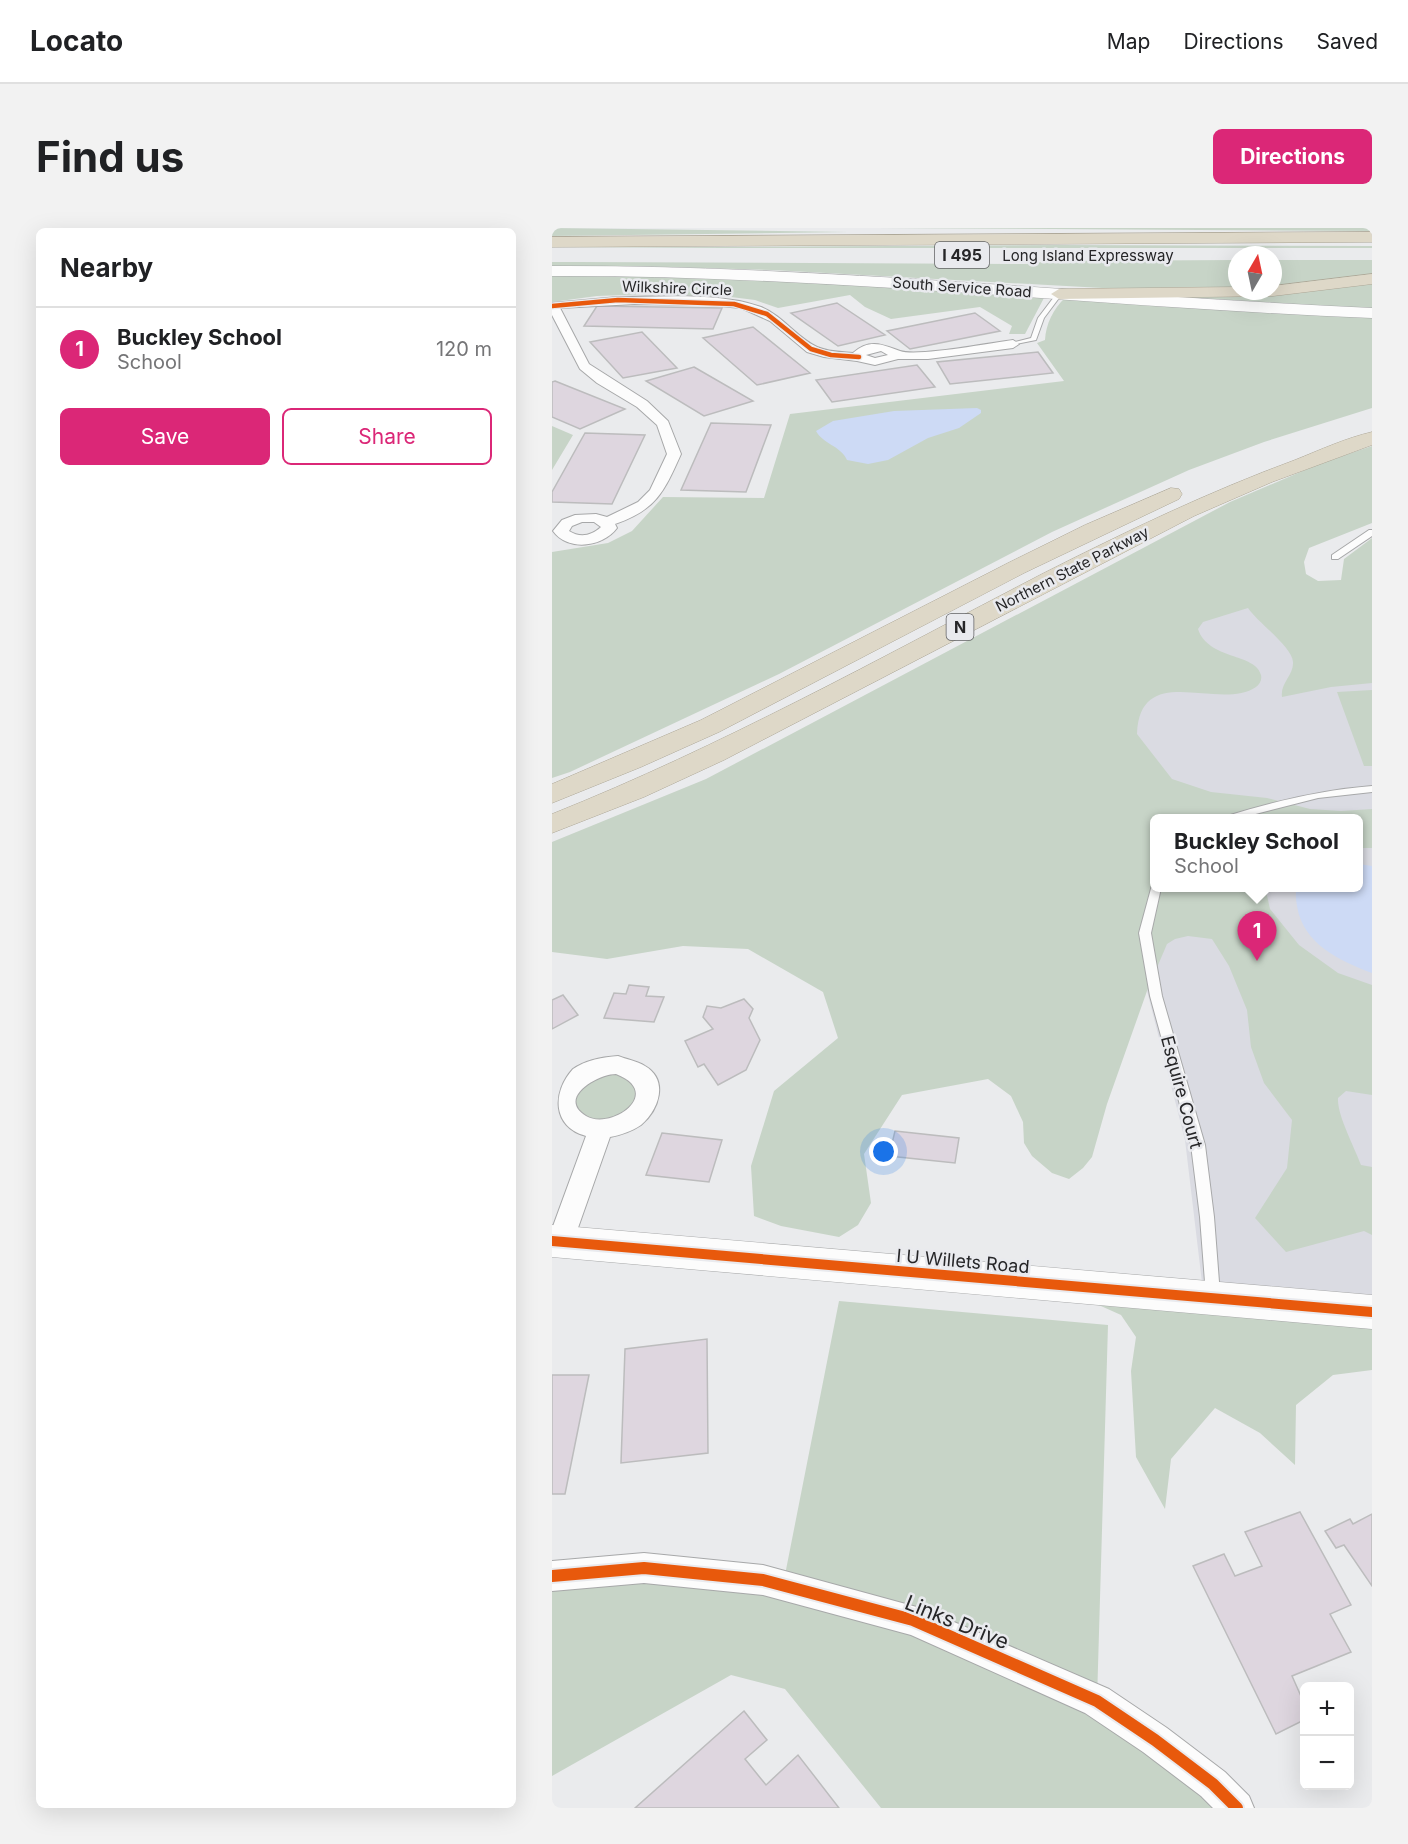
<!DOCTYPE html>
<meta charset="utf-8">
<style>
body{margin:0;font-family:Inter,sans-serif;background:#f2f2f2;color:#202124}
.controls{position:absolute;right:18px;bottom:18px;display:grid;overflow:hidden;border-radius:9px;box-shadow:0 6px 24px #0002}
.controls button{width:54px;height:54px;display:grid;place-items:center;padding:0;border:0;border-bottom:2px solid #e0e0e0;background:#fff;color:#202124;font:30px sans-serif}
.compass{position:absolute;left:676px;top:18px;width:54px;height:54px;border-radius:50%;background:#fff;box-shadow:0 6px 24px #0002;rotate:9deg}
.you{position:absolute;left:332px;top:924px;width:21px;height:21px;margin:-15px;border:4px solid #fff;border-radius:50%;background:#1a73e8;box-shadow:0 0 0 9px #1a73e833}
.badge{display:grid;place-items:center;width:39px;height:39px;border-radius:50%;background:#db2777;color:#fff;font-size:20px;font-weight:700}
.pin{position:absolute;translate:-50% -50px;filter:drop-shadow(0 2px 3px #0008)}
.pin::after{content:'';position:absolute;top:32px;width:21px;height:18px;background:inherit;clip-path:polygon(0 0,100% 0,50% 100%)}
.popup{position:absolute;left:598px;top:586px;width:213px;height:78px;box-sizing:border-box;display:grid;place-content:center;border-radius:9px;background:#fff;filter:drop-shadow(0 2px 4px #0005);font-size:20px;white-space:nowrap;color:#757577}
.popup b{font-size:22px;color:#202124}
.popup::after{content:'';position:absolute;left:50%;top:100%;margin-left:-12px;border:12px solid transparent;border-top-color:#fff}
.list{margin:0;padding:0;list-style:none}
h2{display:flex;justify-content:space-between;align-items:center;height:78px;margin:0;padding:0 24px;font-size:26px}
h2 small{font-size:20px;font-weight:400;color:#757577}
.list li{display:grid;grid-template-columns:39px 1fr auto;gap:18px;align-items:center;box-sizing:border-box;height:84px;padding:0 24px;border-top:2px solid #e0e0e0}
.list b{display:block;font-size:22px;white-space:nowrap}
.list p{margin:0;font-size:20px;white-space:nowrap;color:#757577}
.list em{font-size:20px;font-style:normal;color:#757577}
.actions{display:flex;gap:12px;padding:18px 24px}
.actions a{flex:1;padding:14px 0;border:2px solid #db2777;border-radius:9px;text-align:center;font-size:21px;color:#db2777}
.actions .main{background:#db2777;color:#fff}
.map{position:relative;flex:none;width:820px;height:1580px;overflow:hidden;border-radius:9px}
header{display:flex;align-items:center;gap:36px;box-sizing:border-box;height:84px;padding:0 30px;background:#fff;border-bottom:2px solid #e0e0e0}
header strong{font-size:28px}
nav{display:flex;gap:33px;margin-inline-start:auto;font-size:21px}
.intro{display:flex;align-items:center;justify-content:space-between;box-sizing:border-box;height:144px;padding:0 36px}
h1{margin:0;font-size:42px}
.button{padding:15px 27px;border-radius:9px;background:#db2777;color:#fff;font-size:21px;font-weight:700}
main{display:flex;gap:36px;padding:0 36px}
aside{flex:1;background:#fff;border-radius:9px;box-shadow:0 6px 24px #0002}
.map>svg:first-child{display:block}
.built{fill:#dadbe2}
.green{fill:#c7d4c7}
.water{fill:#cddaf5}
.building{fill:#ded6df;stroke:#bcbcbd;stroke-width:1.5}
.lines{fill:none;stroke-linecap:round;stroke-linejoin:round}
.lane-casing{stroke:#a7a8a9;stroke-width:2}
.street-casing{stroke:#a7a8a9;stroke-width:2}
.secondary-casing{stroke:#a7a8a9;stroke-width:1}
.highway-casing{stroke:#ada797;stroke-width:1}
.lane{fill:#fcfcfc;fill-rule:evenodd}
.street{fill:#fcfcfc;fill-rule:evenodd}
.secondary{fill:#fcfcfc;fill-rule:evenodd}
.highway{fill:#ded8c8;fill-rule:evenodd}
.cycleway-far2-casing{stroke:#e9eaee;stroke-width:7}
.cycleway-far1-casing{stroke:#e9eaee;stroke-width:14}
.cycleway-casing{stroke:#e9eaee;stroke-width:16}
.cycleway-far2{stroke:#e8590c;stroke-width:4.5}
.cycleway-far1{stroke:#e8590c;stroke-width:10}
.cycleway{stroke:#e8590c;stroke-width:12}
.labels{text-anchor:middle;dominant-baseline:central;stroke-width:5;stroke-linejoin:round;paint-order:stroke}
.far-street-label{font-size:15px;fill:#262628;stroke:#e9eaee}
.shield{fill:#e9eaee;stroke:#606163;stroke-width:1.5}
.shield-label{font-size:16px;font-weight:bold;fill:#262628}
.street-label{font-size:18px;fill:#262628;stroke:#e9eaee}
.near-street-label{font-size:21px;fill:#262628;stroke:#e9eaee}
</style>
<header>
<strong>Locato</strong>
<nav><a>Map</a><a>Directions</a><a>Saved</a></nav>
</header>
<div class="intro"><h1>Find us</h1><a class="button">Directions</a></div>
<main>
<aside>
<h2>Nearby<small></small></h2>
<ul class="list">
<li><span class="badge">1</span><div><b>Buckley School</b><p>School</p></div><em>120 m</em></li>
</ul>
<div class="actions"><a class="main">Save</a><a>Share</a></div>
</aside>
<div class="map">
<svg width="820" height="1580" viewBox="0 0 820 1580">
<rect width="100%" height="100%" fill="#eaebed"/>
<path class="built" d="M682,365l138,32v680l-169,-14 -18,-151 -38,-149 -8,-59 16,-44h204v-70h-188l-46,-88 10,-77z"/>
<path class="green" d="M0,0l296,4 -296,4z
M324,0h496v3z
M507,17l313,1v2h-820z
M685,32v29l-80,2 -385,-21 -141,-4 -79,2v-6h24l448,2 29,-3z
M721,32h99v15l-99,12z
M99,45l394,23 -20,38h-16l3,-8 -32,-19 -89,12 -26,-12 -15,-12 -72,13 -23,-8 -24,-3 -78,-3 -56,2 -45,6v-27z
M820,56v25l-189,-12 93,-3z
M513,70l307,17v93l-108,34 -75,28 -137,62 -273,142 -209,98 -18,6v-226l56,-9 24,-12 31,-34 101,1 26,-84 274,-33 -27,-38 8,-3c1,-16 8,-31 20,-42z
M0,198l21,9 -21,35z
M820,218v77l-63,25 -5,14 2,12 12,7 23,-1 3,-21 28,-21v145l-41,4 -49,10c-2,-14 12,-22 11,-35 -1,-16 -35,-39 -45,-54l-45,14 -5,7c10,31 58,24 63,46 1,5 -1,9 -5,12 -37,25 -116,-27 -119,47l35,45 39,13 56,6 43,11 31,2 31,-2v39h-13v-30h-204v70h114l-3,3 4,18 29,36 39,28 34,12v110l-26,-4 -8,7c-1,17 16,48 23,67l11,2v68l-8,-4 -78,21 -31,-34 32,-50 5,-48 -28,-37 -13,-36 -4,-37 -18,-44 -17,-27 -24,-3 -13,3 -8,5 -20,47 -40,113 -15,53 -9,11 -14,11 -17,-6 -20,-17 -8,-13 -1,-21 -12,-26 -23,-17 -86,16 -38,59 7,49 -13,22 -19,12 -58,-11 -27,-10 -3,-50 23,-75 64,-53 -15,-46 -75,-43 -65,-3 -76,13 -55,-7v-110l154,-63 524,-277 89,-38z
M820,462v76h-8l-27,-74z
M79,840l9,44 -53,16 -21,-36 6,-9z
M287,1073l269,24 -11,376 140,107h-356l-96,-119 -54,-14 -179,101v-200l231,9z
M540,1074l280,17v51l-39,5 -37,30 -1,60 -35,-32 -45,-25 -44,51 -6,50 -29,-52 -5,-86 5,-34 -15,-22z"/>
<path class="water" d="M425,180l4,2v3l-22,15 -31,10 -40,22 -20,4 -21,-4c-6,-14 -24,-16 -31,-29l17,-10 61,-10z
M807,636l13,2v107c-32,-12 -69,-29 -75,-67 -1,-7 -2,-12 0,-18h62z"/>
<path class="building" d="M285,75l48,32 -47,11 -47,-33z
M45,78l125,2 -9,21 -129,-3z
M423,85l25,18 -90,18 -23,-18z
M201,99l57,46 -53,12 -54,-47z
M90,104l35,36 -54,10 -33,-36z
M486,124l15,21 -103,11 -13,-22z
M365,137l18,22 -103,15 -16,-22z
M142,139l59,34 -49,15 -58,-35z
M3,153l70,28 -45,20 -28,-12v-35z
M159,195l60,2 -25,67 -65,-2z
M33,205l60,2 -33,69 -60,-2v-10z
M77,757l20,2 -3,9 18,1 -10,25 -50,-4 10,-25 12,1z
M11,767l15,20 -26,14v-29z
M192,771l9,10 -4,9 11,22 -14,30 -28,15 -14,-21 -6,3 -13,-26 28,-12 -10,-12 4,-11 14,2z
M343,903l64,7 -4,25 -66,-7z
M110,905l60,7 -13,42 -63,-7z
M155,1111l1,114 -87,10 4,-114z
M0,1147h37l-24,119h-13z
M748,1284l51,93 -21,9 21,38 -59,24 12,27v17l-28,14 -83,-168 31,-12 11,22 27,-10 -17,-34z
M820,1286v72l-28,-41 -8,3 -11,-17 25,-12 3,5z
M192,1483l23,29 -22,19 21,26 32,-30 41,53h-204z"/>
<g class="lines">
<defs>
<path id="lane" d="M505,65l5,1 -18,24 -8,22 -25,5v-2l20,-5 7,-20z
M817,302h3v6l-34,23h-6v-4z
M820,558v6l-54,6 -78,20h-14l1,-2c48,-15 95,-26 145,-30z
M600,657h3v3h6l-10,45 11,63 43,149 9,72 6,78 -2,4 -5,2 -5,-2 -2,-4 -6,-78 -9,-72 -41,-149 -11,-63z"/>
<path id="street" d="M66,69c44,0 102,-5 143,10 22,9 35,30 56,40 11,5 24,5 36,6 17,-15 30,-8 47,-2 17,6 91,-8 113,-11l6,4 -6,4 -85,11h-30l-23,6 -18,-4 -33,-4 -17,-5 -37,-31 -29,-13 -32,-3 -74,-1 -75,4 29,56 58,37 21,20 13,33c-17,38 -25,56 -66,70l2,4c-14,19 -49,24 -64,3l9,-11 13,-5 21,-1 11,3 31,-15 12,-12 17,-36 -10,-29 -20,-18 -40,-24 -17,-14 -28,-54v-12zM329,123l7,4 -13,3 -9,-3zM30,294h12l7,5c-10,9 -21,11 -32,4l3,-5z
M66,828c8,3 19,5 27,10 24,14 14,44 -4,59 -9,6 -20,10 -31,12l-37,105 -4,8 -9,3 -8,-3v-21l34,-93c-34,-9 -34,-44 -13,-67 13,-9 30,-12 45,-13zM64,846c49,19 -5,57 -30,42 -30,-18 12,-42 30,-42z
M92,1325l119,12 161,44 185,80 58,39 58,44 24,24 5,12h-41l-12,-12 -58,-44 -58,-39 -174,-78 -148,-40 -119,-12 -92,8v-30z"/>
<path id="secondary" d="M0,38c274,-1 546,30 820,42v10c-274,-11 -546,-43 -820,-42z
M0,997l820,70v34l-820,-72z"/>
<path id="highway" d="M820,4v10l-820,5v-10z
M820,46v10l-99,12 -214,3 -8,-5 8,-5 178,-2v4h36v-5z
M820,204v13l-100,37 -78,34 -470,244 -80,37 -92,36v-19c170,-68 328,-156 490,-240 83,-42 166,-82 253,-114 25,-10 51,-22 77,-28z
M619,260l8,1 3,5 -3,5 -155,74 -305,159 -78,35 -89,36v-19l149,-64 307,-157 77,-38z"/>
</defs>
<use href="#lane" class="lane-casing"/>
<use href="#street" class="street-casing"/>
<use href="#secondary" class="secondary-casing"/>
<use href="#highway" class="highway-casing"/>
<use href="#lane" class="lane"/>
<use href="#street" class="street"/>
<use href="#secondary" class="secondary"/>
<use href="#highway" class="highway"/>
<defs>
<path id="cycleway-far2" d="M0,78l66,-6 116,4 33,10 44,35 20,6 28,2"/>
<path id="cycleway-far1" d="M0,1013l820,71"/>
<path id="cycleway" d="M0,1348l92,-8 119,12 150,40 184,81 58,39 58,44 24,24"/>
</defs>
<use href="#cycleway-far2" class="cycleway-far2-casing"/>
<use href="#cycleway-far1" class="cycleway-far1-casing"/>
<use href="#cycleway" class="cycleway-casing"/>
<use href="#cycleway-far2" class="cycleway-far2"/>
<use href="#cycleway-far1" class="cycleway-far1"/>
<use href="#cycleway" class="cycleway"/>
</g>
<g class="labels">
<g class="far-street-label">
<text x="536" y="27">Long Island Expressway</text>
<text transform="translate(410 59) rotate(4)">South Service Road</text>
<text transform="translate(125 60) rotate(2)">Wilkshire Circle</text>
<text transform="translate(520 341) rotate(-27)">Northern State Parkway</text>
</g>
<g class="shield">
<rect x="383" y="14" width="54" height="26" rx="4.5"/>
<rect x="394.5" y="386" width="27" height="26" rx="4.5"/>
</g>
<g class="shield-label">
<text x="410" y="27">I 495</text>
<text x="408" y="399">N</text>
</g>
<g class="street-label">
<text transform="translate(630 864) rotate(75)">Esquire Court</text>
<text transform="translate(411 1033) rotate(5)">I U Willets Road</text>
</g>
<g class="near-street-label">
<text transform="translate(405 1394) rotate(22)">Links Drive</text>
</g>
</g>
</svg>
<div class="controls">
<button>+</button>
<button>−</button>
</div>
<svg class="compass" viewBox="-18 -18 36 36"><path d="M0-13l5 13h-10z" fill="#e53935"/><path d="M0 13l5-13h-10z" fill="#757577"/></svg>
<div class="you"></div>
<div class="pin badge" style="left:705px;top:733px">1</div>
<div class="popup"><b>Buckley School</b>School</div>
</div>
</main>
